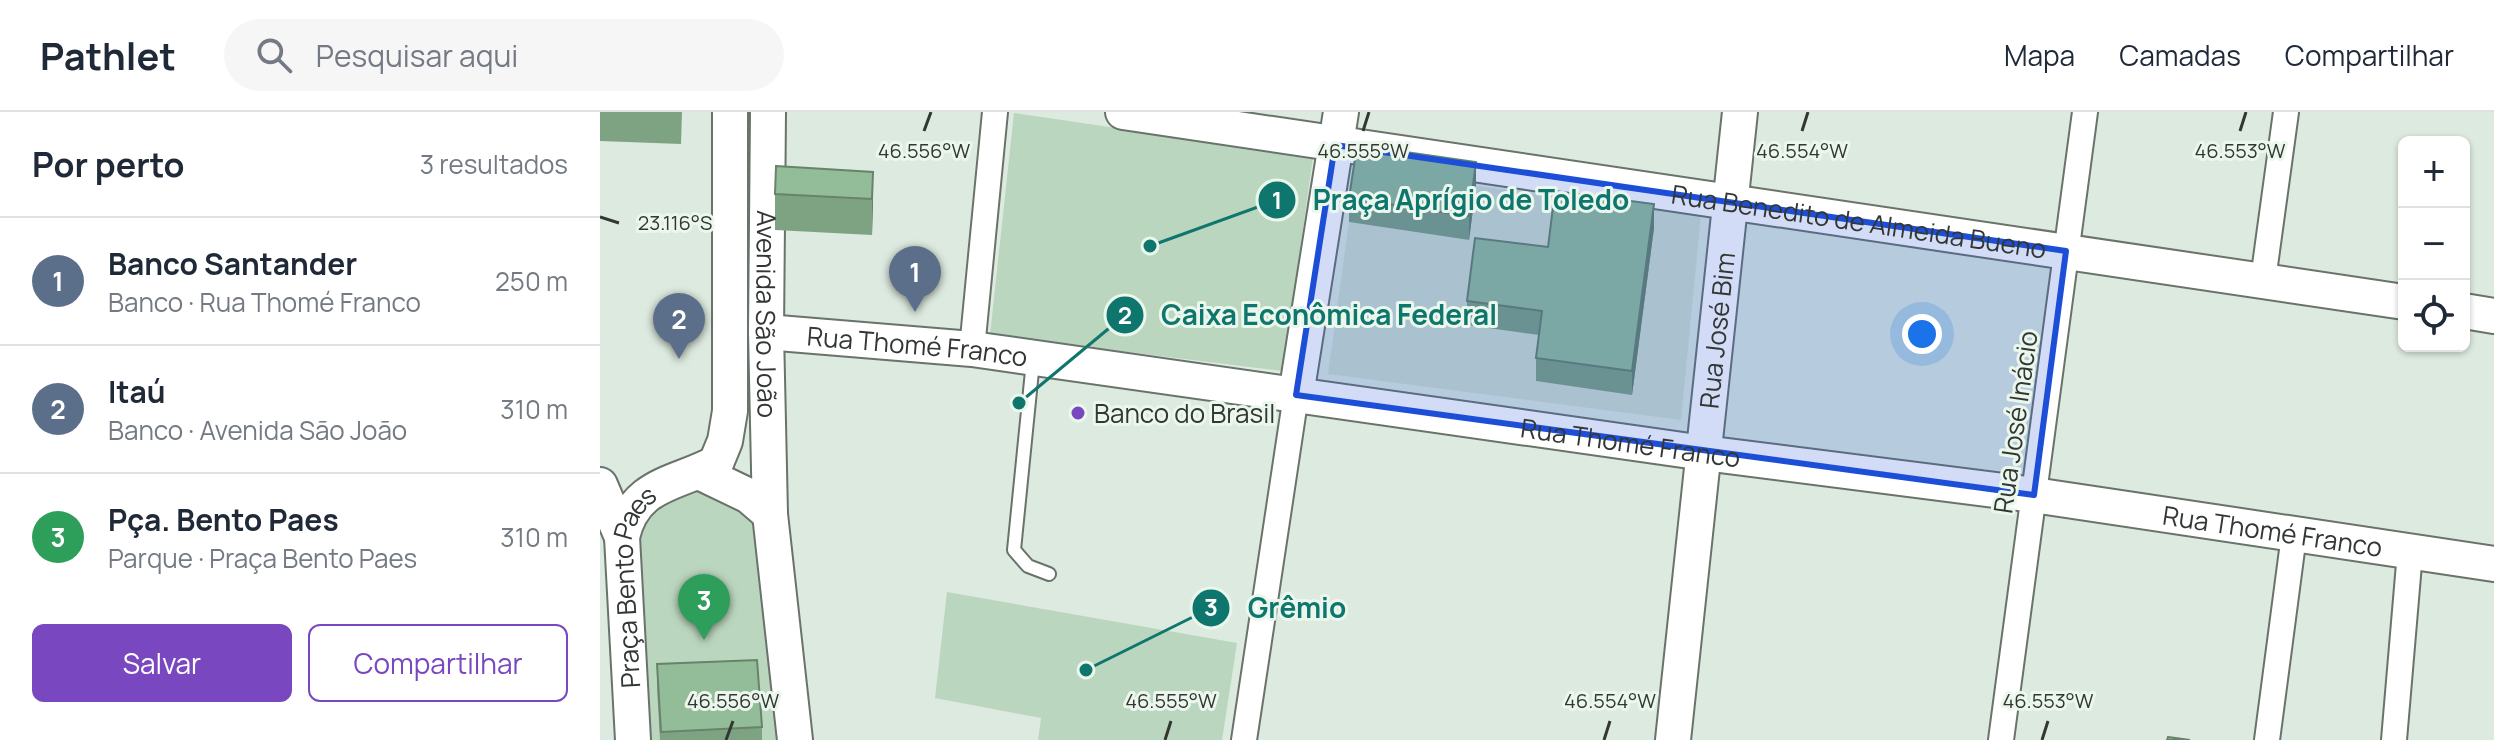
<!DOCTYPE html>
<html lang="pt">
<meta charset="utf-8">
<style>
body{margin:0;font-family:Manrope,sans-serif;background:#f6f6f7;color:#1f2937}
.controls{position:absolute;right:24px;top:24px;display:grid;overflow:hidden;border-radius:12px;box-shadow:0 2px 6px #0004}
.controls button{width:72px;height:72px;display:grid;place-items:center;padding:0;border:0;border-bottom:2px solid #e0e1e3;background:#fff;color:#1f2937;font:40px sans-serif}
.you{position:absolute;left:1322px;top:222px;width:28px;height:28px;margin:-20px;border:6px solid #fff;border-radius:50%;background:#1a73e8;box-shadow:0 0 0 12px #1a73e833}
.badge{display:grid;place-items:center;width:52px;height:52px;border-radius:50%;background:#7948c0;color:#fff;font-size:26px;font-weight:700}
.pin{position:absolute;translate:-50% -66px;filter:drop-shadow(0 2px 4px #0008)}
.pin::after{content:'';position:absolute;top:42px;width:28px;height:24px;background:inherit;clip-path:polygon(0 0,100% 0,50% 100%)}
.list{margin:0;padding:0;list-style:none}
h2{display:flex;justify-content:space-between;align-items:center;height:104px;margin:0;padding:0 32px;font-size:34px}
h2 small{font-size:26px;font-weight:400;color:#747a83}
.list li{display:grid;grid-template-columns:52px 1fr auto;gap:24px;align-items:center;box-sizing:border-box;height:128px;padding:0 32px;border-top:2px solid #e0e1e3}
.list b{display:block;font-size:30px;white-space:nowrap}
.list p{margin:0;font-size:26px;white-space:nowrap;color:#747a83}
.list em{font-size:26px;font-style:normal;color:#747a83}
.actions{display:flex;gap:16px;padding:24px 32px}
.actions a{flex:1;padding:18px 0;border:2px solid #7948c0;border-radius:12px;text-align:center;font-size:28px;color:#7948c0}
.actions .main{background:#7948c0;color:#fff}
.icon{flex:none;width:44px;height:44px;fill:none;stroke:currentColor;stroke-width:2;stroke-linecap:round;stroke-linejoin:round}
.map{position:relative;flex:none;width:1894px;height:628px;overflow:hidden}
header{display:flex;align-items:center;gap:48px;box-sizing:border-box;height:112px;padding:0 40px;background:#fff;border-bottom:2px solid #e0e1e3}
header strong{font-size:38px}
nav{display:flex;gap:44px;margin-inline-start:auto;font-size:28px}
.search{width:560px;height:72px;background:#f6f6f7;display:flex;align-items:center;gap:20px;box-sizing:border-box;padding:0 28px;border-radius:44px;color:#747a83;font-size:30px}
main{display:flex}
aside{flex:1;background:#fff}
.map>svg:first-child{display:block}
.built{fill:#cddfcf}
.green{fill:#bbd6be}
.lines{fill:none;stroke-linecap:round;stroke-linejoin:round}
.lane-casing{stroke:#69736a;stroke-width:16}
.street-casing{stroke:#69736a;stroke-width:28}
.secondary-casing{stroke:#69736a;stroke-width:38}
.lane{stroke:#fff;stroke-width:12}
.street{stroke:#fff;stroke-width:24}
.secondary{stroke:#fff;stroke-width:34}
.wall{fill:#7ea383}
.shaded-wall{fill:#67846a}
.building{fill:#93bd98;stroke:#67846a;stroke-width:2}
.marked{fill:#1d4ed8;fill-opacity:0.2;stroke:#1d4ed8;stroke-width:6;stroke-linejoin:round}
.ticks{fill:none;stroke:#323733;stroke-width:3}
.poi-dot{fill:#7948c0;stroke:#ebf7ec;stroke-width:3}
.labels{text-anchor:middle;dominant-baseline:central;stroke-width:6;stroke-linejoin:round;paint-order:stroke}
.street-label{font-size:26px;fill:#323733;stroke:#ebf7ec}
.poi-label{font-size:26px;fill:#323733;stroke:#ebf7ec;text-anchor:start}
.ticks-label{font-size:20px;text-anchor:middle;fill:#323733;stroke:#ebf7ec;stroke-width:6;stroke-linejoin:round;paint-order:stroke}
.leader{fill:none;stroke:#0f766e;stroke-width:3}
.callout-dot{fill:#0f766e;stroke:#ebf7ec;stroke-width:3}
.mark-label{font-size:24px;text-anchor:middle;font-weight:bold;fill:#fff}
.callout-label{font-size:28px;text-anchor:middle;font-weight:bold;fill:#0f766e;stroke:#ebf7ec;stroke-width:6;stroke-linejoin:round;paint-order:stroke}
</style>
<header>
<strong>Pathlet</strong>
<div class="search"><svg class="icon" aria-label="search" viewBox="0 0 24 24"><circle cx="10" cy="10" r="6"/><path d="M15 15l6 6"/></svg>Pesquisar aqui</div>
<nav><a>Mapa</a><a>Camadas</a><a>Compartilhar</a></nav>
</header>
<main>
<aside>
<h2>Por perto<small>3 resultados</small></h2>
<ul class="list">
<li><span class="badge" style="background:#5c6f8a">1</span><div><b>Banco Santander</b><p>Banco · Rua Thomé Franco</p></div><em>250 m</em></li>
<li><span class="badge" style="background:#5c6f8a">2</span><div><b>Itaú</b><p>Banco · Avenida São João</p></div><em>310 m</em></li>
<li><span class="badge" style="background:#2e9e5b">3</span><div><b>Pça. Bento Paes</b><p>Parque · Praça Bento Paes</p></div><em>310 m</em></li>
</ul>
<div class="actions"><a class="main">Salvar</a><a>Compartilhar</a></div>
</aside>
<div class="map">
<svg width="1894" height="628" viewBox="0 0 1894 628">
<rect width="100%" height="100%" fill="#ddeadf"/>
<path class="built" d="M876,74l225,29 -20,205 -353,-46 21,-152 119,18z"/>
<path class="green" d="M414,1l299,44 -30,214 -293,-36z
M82,369l82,33 17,226h-140l-13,-199 11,-35z
M347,480l290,51 -15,97h-184l3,-22 -106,-20z"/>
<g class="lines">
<defs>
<path id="lane" d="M433,249l-19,189 14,16 21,8"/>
<path id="street" d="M1663,168l23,-168
M372,237l23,-237
M644,628l52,-345
M1401,628l84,-628
M1667,628l27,-205
M1794,628l16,-188"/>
<g id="secondary">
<path id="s1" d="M168,0l-2,220 4,182 25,226"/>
<path id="s2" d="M523,0l1281,190"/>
<path d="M1864,199l30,5"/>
<path id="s3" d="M166,220l206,17 732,104 330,42 460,69"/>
<path d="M696,283l45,-283"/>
<path d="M99,360l50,24 21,18"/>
<path d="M0,373l22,52"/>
<path id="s4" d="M33,628l-11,-203c12,-54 53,-52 94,-74l9,-22 5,-30v-299"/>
<path id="s5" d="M1073,628l67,-628"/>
</g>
</defs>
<use href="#lane" class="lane-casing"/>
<use href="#street" class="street-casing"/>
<use href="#secondary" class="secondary-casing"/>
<use href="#lane" class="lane"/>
<use href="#street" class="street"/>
<use href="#secondary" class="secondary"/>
</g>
<path class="wall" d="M0,0h82l-1,32 -81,-3z
M273,60l-1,63 -97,-5v-36z
M876,74l-7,54 -120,-18v-24z
M1054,116l-22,167 -96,-14v-23l3,-23 -72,-10v-24l81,-54z
M57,552l105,63v13h-102l-3,-52z"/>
<path class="shaded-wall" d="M876,50v24l-7,54v-24z
M273,60v36l-1,27v-36z
M1054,92v24l-22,167v-24z"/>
<path class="building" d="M764,34l112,16 -7,54 -120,-18 7,-46z
M176,54l97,6 -1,27 -97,-5z
M955,79l99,13 -22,167 -96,-13 6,-47 -75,-10 8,-63 73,9z
M157,548l5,67 -101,5 -4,-68z
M1568,625l22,3h-23z"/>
<path class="marked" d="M735,33l731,106 -32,244 -738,-100z"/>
<path class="ticks" d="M324,19l7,-19M763,19l6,-19M1202,19l6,-19M1640,19l6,-19M0,105l19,6M126,628l7,-19M565,628l6,-19M1004,628l6,-19M1442,628l6,-19"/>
<circle class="poi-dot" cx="478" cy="301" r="8"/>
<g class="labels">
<g class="street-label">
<text stroke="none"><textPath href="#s2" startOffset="744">Rua Benedito de Almeida Bueno</textPath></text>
<text stroke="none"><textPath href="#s1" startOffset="202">Avenida São João</textPath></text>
<text stroke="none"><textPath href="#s5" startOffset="412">Rua José Bim</textPath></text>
<text stroke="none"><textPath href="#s3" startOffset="152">Rua Thomé Franco</textPath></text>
<text transform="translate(1415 310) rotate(-82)">Rua José Inácio</text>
<text stroke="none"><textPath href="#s3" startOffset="872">Rua Thomé Franco</textPath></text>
<text stroke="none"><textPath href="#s3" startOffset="1520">Rua Thomé Franco</textPath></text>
<text stroke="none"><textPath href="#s4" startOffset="156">Praça Bento Paes</textPath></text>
</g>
<g class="poi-label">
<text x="494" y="301">Banco do Brasil</text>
</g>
</g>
<g class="ticks-label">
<text x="324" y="46">46.556°W</text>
<text x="763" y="46">46.555°W</text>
<text x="1202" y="46">46.554°W</text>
<text x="1640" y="46">46.553°W</text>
<text x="75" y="118">23.116°S</text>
<text x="133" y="596">46.556°W</text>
<text x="571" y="596">46.555°W</text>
<text x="1010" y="596">46.554°W</text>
<text x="1448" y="596">46.553°W</text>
</g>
<path class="leader" d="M550 134L677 88M419 291L525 203M486 558L611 496"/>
<g class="callout-dot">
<circle cx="550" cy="134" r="8"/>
<circle cx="419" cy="291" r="8"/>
<circle cx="486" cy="558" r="8"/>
<circle cx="677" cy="88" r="20"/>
<circle cx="525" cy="203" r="20"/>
<circle cx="611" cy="496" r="20"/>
</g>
<g class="mark-label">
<text x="677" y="97">1</text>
<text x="525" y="212">2</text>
<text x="611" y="504">3</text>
</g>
<g class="callout-label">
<text x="871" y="98">Praça Aprígio de Toledo</text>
<text x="729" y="213">Caixa Econômica Federal</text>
<text x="697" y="506">Grêmio</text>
</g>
</svg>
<div class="controls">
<button>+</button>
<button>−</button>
<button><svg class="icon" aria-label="locate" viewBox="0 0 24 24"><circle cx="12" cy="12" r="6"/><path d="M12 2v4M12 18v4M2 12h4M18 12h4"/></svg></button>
</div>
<div class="you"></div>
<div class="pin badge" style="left:315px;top:200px;background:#5c6f8a">1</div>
<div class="pin badge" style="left:79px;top:247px;background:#5c6f8a">2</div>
<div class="pin badge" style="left:104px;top:528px;background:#2e9e5b">3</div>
</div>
</main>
